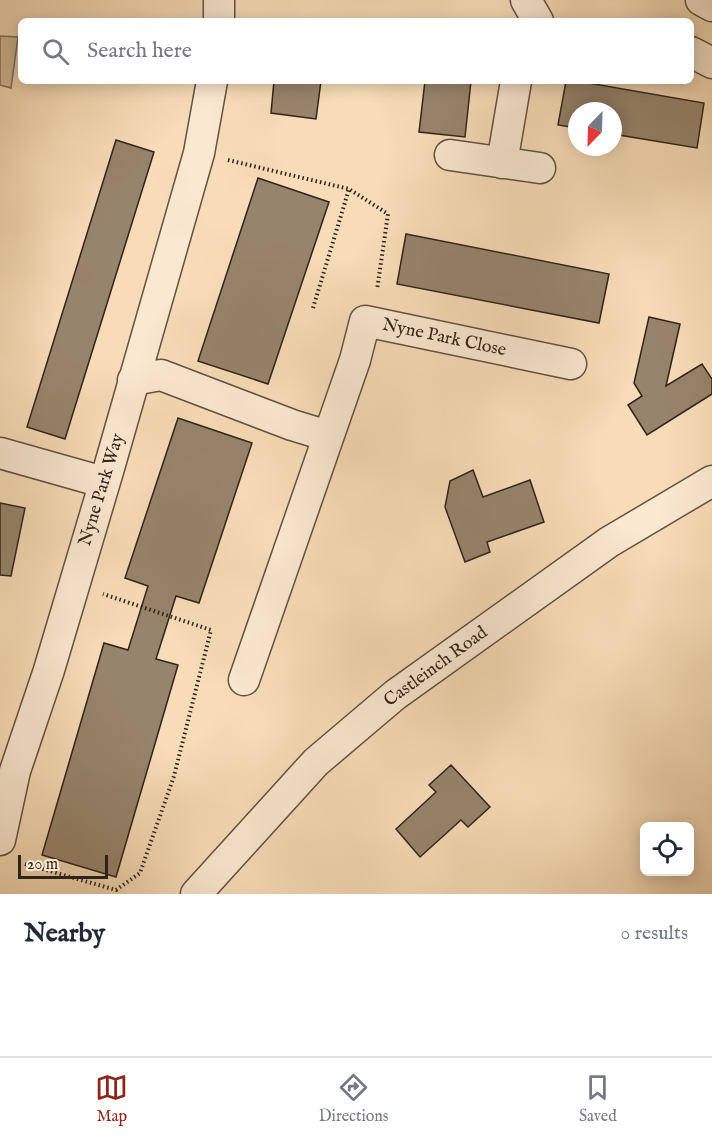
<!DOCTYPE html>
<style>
body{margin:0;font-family:"IM FELL English",serif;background:#f6f6f7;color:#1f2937}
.controls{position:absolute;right:18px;bottom:18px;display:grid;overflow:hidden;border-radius:9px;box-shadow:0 3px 15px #0003}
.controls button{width:54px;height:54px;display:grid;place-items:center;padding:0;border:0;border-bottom:2px solid #e0e1e3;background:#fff;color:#1f2937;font:30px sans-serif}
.compass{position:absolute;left:568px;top:102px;width:54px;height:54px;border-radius:50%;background:#fff;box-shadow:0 3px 15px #0003;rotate:203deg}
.scale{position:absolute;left:18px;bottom:15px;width:90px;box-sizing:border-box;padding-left:6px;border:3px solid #2f241a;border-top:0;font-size:16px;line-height:21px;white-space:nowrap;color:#2f241a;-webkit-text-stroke:4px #fae8d0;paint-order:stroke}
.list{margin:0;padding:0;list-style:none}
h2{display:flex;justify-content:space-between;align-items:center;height:78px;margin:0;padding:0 24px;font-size:26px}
h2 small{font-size:20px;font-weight:400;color:#747a83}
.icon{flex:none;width:33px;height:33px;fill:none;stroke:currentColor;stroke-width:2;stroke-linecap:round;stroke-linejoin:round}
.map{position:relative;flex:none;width:712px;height:894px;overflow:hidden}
.search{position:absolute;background:#fff;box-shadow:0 3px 15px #0003;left:18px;right:18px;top:18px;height:66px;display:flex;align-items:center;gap:15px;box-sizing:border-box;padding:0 21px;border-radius:9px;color:#747a83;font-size:22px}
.sheet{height:162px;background:#fff}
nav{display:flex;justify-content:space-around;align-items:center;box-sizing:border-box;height:84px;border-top:2px solid #e0e1e3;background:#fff;font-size:16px;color:#747a83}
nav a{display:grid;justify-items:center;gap:3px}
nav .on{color:#8f2418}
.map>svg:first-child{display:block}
.green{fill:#d5bd9c;stroke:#82705b;stroke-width:1.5}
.building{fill:#97846c;stroke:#2f241a;stroke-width:1.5}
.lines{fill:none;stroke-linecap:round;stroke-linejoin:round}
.minor-casing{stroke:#615241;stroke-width:33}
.path{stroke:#2f241a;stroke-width:4;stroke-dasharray:1.5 3;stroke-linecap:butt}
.minor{stroke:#fae8d0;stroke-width:30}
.labels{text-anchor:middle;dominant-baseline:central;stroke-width:6;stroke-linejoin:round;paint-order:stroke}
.street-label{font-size:18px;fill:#2f241a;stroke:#fae8d0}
</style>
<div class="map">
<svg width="712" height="894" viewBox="0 0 712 894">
<rect width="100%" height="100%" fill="#f7dcb7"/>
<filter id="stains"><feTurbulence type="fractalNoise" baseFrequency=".00333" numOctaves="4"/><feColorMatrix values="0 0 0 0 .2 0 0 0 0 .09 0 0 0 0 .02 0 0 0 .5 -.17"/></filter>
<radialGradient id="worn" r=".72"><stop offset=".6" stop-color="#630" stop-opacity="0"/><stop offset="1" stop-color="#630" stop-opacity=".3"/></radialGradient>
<path class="green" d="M0,36l18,1 -7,51 -11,-3z"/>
<path class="building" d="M274,81h47l-5,38 -45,-6z
M425,81h46l-6,56 -46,-5z
M566,81h11l127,22 -7,45 -84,-14v-23h-36v17l-19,-3z
M116,140l38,12 -89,287 -38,-12z
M258,178l71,24 -61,182 -70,-23z
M406,234l203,40 -10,49 -202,-39z
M649,317l31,7 -14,62 36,-22 10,15v15l-65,41 -19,-30 14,-9 -8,-13z
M178,418l74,25 -53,160 -23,-7 -20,63 22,6 -62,212 -74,-22 62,-212 24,7 20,-64 -23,-8z
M473,470l10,27 47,-17 14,42 -57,20 3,10 -25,10 -20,-55 5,-26z
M0,503l25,5 -14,68 -11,-1z
M451,765l39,42 -22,20 -7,-7 -41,37 -24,-28 40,-37 -7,-7z"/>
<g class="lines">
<defs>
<path id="minor" d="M526,0l12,21
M701,0l11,6
M219,21v-21
M691,52l21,11
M450,155l90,13
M502,163l14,-82
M133,380l28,-5 131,50 36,11
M0,453l103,29
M244,680l111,-320 10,-39 206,43
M0,840l15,-69 34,-101 60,-202 90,-315 13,-72
M196,894l120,-132 79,-67 214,-153 103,-61"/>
</defs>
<use href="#minor" class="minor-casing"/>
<path class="path" d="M228,160l121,29 39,25 -11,76
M313,308l36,-119
M25,864l91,26 24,-17 34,-97 37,-146 -108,-36"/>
<use href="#minor" class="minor"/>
</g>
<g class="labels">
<g class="street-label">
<text transform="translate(444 338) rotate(12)">Nyne Park Close</text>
<text transform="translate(102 490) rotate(-73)">Nyne Park Way</text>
<text transform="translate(436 667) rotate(-36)">Castleinch Road</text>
</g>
</g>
<rect width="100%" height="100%" filter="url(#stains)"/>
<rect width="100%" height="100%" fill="url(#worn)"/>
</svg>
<div class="controls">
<button><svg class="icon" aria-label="locate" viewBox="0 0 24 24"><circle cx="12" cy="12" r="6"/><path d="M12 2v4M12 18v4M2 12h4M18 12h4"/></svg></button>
</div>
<svg class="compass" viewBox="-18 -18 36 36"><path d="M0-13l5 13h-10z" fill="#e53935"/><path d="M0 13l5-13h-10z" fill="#747a83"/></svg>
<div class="scale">20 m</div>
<div class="search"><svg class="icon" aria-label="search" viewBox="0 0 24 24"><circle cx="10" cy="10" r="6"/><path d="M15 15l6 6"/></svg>Search here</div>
</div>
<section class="sheet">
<h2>Nearby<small>0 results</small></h2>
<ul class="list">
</ul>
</section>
<nav>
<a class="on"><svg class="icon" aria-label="map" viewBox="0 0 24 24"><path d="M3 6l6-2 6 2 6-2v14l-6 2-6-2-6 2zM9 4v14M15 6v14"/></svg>Map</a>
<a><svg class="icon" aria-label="directions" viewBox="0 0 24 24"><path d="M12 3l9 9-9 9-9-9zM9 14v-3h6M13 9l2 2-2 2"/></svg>Directions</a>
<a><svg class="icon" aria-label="saved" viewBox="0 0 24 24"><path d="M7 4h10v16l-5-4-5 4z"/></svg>Saved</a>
</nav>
